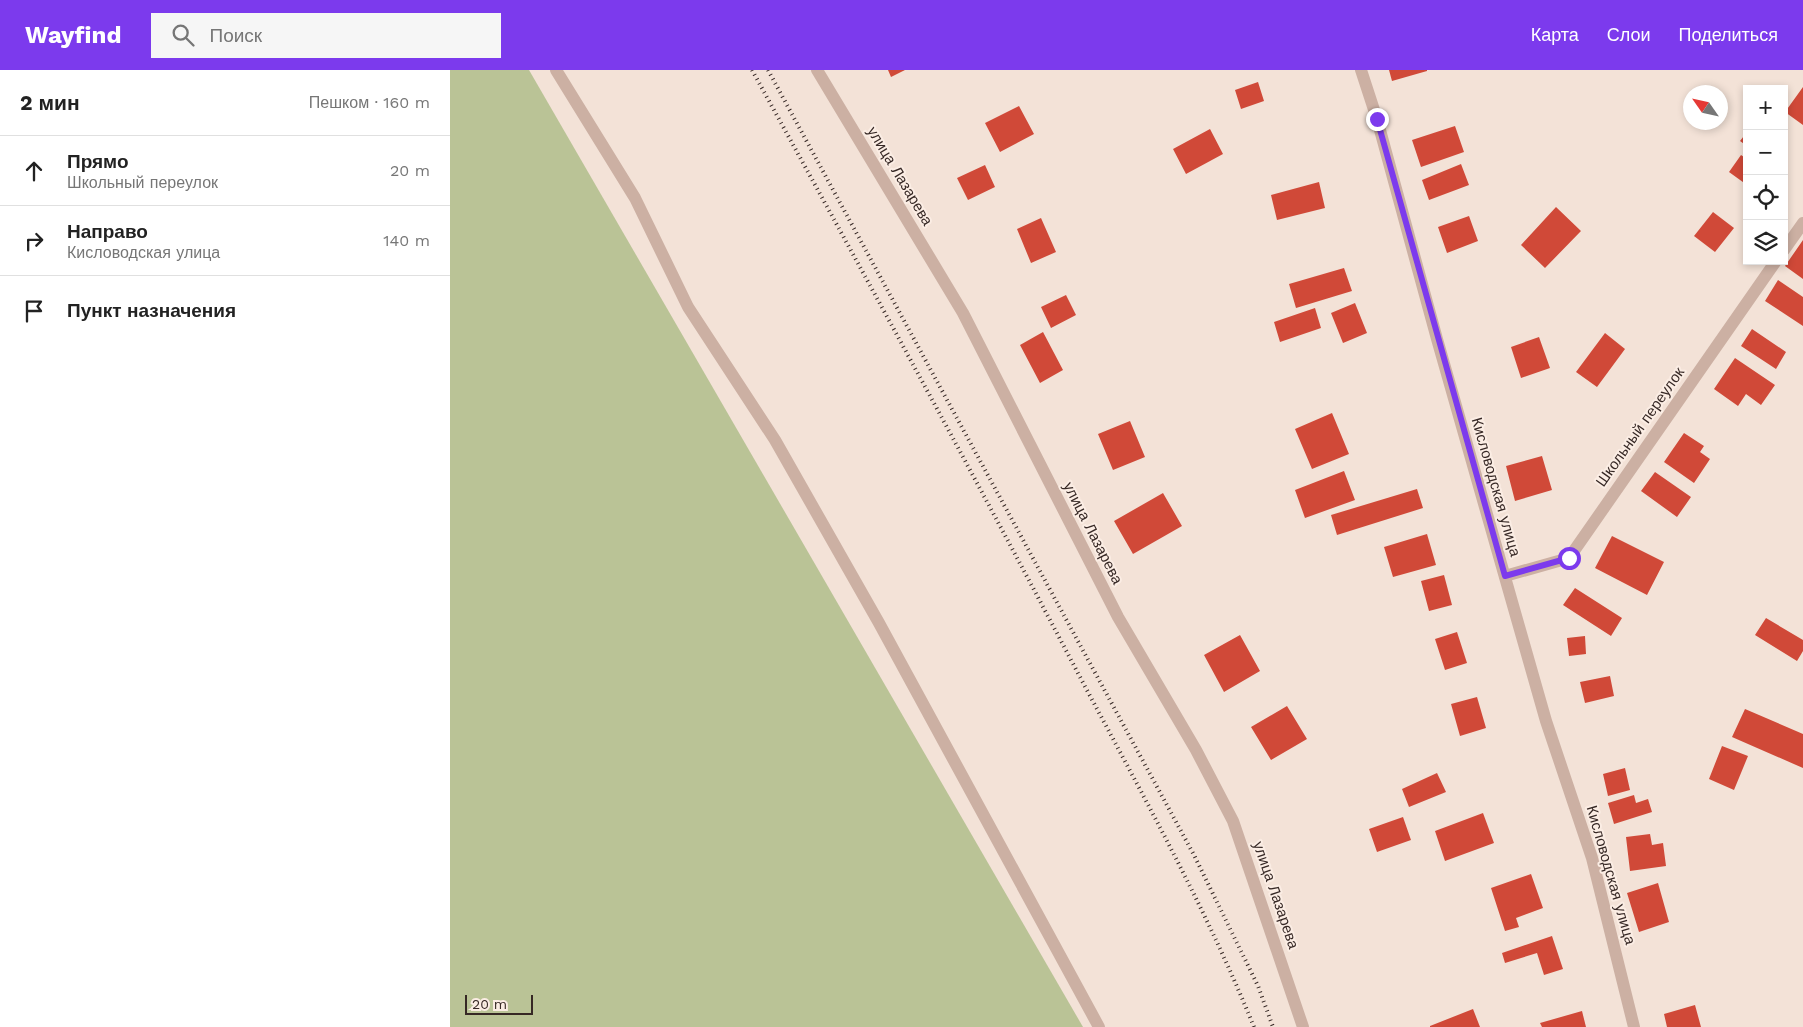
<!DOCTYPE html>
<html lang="ru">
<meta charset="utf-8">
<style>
body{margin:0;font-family:"Work Sans",sans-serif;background:#f6f6f6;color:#222}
.controls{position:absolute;right:15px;top:15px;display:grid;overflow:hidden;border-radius:0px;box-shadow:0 2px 8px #0003}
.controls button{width:45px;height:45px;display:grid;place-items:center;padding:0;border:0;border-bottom:1px solid #e0e0e0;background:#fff;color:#222;font:25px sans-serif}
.compass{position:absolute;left:1233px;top:15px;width:45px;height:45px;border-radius:50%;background:#fff;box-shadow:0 2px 8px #0003;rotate:304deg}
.scale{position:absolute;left:15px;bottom:12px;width:68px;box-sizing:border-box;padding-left:5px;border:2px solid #362825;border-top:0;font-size:14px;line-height:18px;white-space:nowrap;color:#362825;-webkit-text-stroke:4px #fbede4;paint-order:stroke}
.stop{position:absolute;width:15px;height:15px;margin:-11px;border:4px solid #7c3aed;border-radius:50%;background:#fff}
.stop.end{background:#7c3aed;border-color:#fff;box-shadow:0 1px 5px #0008}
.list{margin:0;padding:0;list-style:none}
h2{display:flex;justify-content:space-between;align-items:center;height:65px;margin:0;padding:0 20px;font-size:21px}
h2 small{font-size:16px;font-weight:400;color:#767676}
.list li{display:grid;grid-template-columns:32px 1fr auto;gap:15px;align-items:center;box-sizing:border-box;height:70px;padding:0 20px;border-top:1px solid #e0e0e0}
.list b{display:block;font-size:19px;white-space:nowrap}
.list p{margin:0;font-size:16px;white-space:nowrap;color:#767676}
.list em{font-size:16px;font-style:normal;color:#767676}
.icon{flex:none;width:28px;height:28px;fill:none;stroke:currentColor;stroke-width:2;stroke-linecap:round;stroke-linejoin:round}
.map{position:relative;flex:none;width:1353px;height:957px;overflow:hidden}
header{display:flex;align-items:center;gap:30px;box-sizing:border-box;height:70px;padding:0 25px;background:#7c3aed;color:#fff}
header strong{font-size:24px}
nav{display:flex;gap:28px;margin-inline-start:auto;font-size:18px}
.search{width:350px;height:45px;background:#f6f6f6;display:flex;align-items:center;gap:12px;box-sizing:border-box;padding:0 18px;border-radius:0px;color:#767676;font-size:19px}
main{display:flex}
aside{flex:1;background:#fff}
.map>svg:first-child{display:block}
.green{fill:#bac396}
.building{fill:#d04938}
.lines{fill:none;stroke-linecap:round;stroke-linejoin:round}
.minor{stroke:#ccb0a3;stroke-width:12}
.tertiary{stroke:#ccb0a3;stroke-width:12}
.rail{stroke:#362825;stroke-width:4;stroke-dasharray:1 4;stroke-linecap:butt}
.route{stroke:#7c3aed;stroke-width:6}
.labels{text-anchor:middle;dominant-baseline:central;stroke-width:4;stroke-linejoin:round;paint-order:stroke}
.street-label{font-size:15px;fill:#362825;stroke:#fbede4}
</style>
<header>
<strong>Wayfind</strong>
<div class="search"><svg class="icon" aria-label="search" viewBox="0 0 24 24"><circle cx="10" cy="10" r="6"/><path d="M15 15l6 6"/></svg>Поиск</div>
<nav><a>Карта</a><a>Слои</a><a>Поделиться</a></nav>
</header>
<main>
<aside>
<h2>2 мин<small>Пешком · 160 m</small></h2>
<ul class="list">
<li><svg class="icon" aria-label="ahead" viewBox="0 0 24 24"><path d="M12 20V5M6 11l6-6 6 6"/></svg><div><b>Прямо</b><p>Школьный переулок</p></div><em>20 m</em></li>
<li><svg class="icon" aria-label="right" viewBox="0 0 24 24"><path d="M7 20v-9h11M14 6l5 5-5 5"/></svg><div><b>Направо</b><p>Кисловодская улица</p></div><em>140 m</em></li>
<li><svg class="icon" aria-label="arrive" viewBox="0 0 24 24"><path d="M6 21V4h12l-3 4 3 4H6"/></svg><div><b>Пункт назначения</b></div></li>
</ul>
</aside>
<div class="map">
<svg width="1353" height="957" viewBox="0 0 1353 957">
<rect width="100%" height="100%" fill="#f3e2d7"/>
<path class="green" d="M0,0h79l554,957h-633z"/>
<path class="building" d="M438,0h17l-14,7z
M939,0h38v1l-35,10z
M808,12l6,19 -23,8 -6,-19z
M1353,17v38l-18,-13z
M569,36l15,28 -34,18 -15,-29z
M1005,56l9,26 -43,15 -9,-27z
M760,59l13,25 -37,20 -13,-25z
M1297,62v14l-7,-5z
M1291,85l6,4v26l-18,-13z
M1011,94l8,21 -40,15 -7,-20z
M535,95l10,22 -27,13 -11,-22z
M869,112l6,26 -48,12 -6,-25z
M1106,137l25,24 -36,37 -24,-23z
M1263,142l21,16 -19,24 -21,-16z
M1019,146l9,25 -31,12 -9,-26z
M591,148l15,34 -25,11 -14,-34z
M1353,170v39l-18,-13z
M894,198l8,23 -56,17 -7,-24z
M1328,210l25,17v29l-38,-25z
M616,225l10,20 -25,13 -10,-21z
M905,233l12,30 -24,10 -12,-30z
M865,238l6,20 -41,14 -6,-20z
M1302,259l34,23 -10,17 -35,-23z
M593,262l20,38 -23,13 -20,-38z
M1155,263l20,16 -28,38 -21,-15z
M1089,267l11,31 -29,10 -10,-31z
M1285,288l40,27 -14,20 -15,-11 -8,12 -24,-17z
M882,343l17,41 -37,15 -17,-40z
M680,351l15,36 -32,13 -15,-36z
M1234,363l20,13 -4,6 10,7 -16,24 -30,-21z
M1092,386l10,34 -37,11 -9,-35z
M894,401l11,29 -50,18 -10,-28z
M1205,402l36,25 -14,20 -36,-26z
M967,419l6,19 -86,27 -6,-20z
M713,423l19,33 -49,28 -19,-33z
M977,464l9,31 -43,12 -9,-30z
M1162,466l52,26 -17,33 -52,-27z
M994,505l8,30 -23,6 -8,-30z
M1125,518l47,30 -11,18 -48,-31z
M1316,548l37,22v11l-6,10 -42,-26z
M1007,562l10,31 -22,7 -10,-31z
M790,565l20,36 -36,21 -20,-37z
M1135,566l1,18 -17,2 -2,-18z
M1160,606l4,20 -29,7 -5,-21z
M1027,627l9,31 -26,8 -9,-32z
M837,636l20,33 -36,21 -20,-33z
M1295,639l58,25v34l-71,-31z
M1272,676l26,10 -14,34 -25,-11z
M1175,698l5,22 -22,6 -5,-22z
M987,703l9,19 -37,15 -7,-18z
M1184,725l2,8 12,-4 4,13 -38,12 -6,-21z
M1033,743l11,30 -49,18 -10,-30z
M953,747l8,23 -34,12 -8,-23z
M1200,764l2,11 11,-2 3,23 -36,5 -4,-34z
M1081,804l12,34 -27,10 3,9 -14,4 -14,-43z
M1208,813l11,39 -30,10 -12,-39z
M1102,866l11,33 -19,6 -7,-22 -32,10 -3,-10z
M1245,935l6,22h-34l-3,-13z
M1023,939l7,18h-50v-1z
M1132,941l4,16h-44l-2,-4z"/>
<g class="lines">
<path class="minor" d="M106,0l79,128 53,109 87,133 104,183 220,404
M367,0l146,243 155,304 78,133 37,71 70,206
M1334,180l19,-27
M1055,506l64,-18 207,-297"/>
<path class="tertiary" d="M911,0l16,49 60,220 109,382 46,137 42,169"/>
<path class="rail" d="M302,0c111,202 221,403 328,607 61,115 125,229 174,350
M318,0l426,785 64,131 15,41"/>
</g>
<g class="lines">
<path class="route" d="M927,49l128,457 64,-18"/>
</g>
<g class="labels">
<g class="street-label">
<text transform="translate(450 106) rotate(59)">улица Лазарева</text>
<text transform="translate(1190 357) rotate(-55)">Школьный переулок</text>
<text transform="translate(1046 417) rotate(74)">Кисловодская улица</text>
<text transform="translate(643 463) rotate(63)">улица Лазарева</text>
<text transform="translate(1161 805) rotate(74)">Кисловодская улица</text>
<text transform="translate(826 825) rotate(71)">улица Лазарева</text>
</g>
</g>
</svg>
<div class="controls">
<button>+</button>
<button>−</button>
<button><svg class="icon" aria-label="locate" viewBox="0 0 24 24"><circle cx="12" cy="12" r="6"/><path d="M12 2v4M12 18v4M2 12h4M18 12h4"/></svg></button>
<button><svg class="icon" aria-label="layers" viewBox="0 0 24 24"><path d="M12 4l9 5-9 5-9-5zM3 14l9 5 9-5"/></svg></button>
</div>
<svg class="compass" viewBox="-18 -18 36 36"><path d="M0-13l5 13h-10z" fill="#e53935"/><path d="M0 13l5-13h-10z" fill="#767676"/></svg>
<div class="scale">20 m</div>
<div class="stop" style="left:1119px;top:488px"></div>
<div class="stop end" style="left:927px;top:49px"></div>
</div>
</main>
